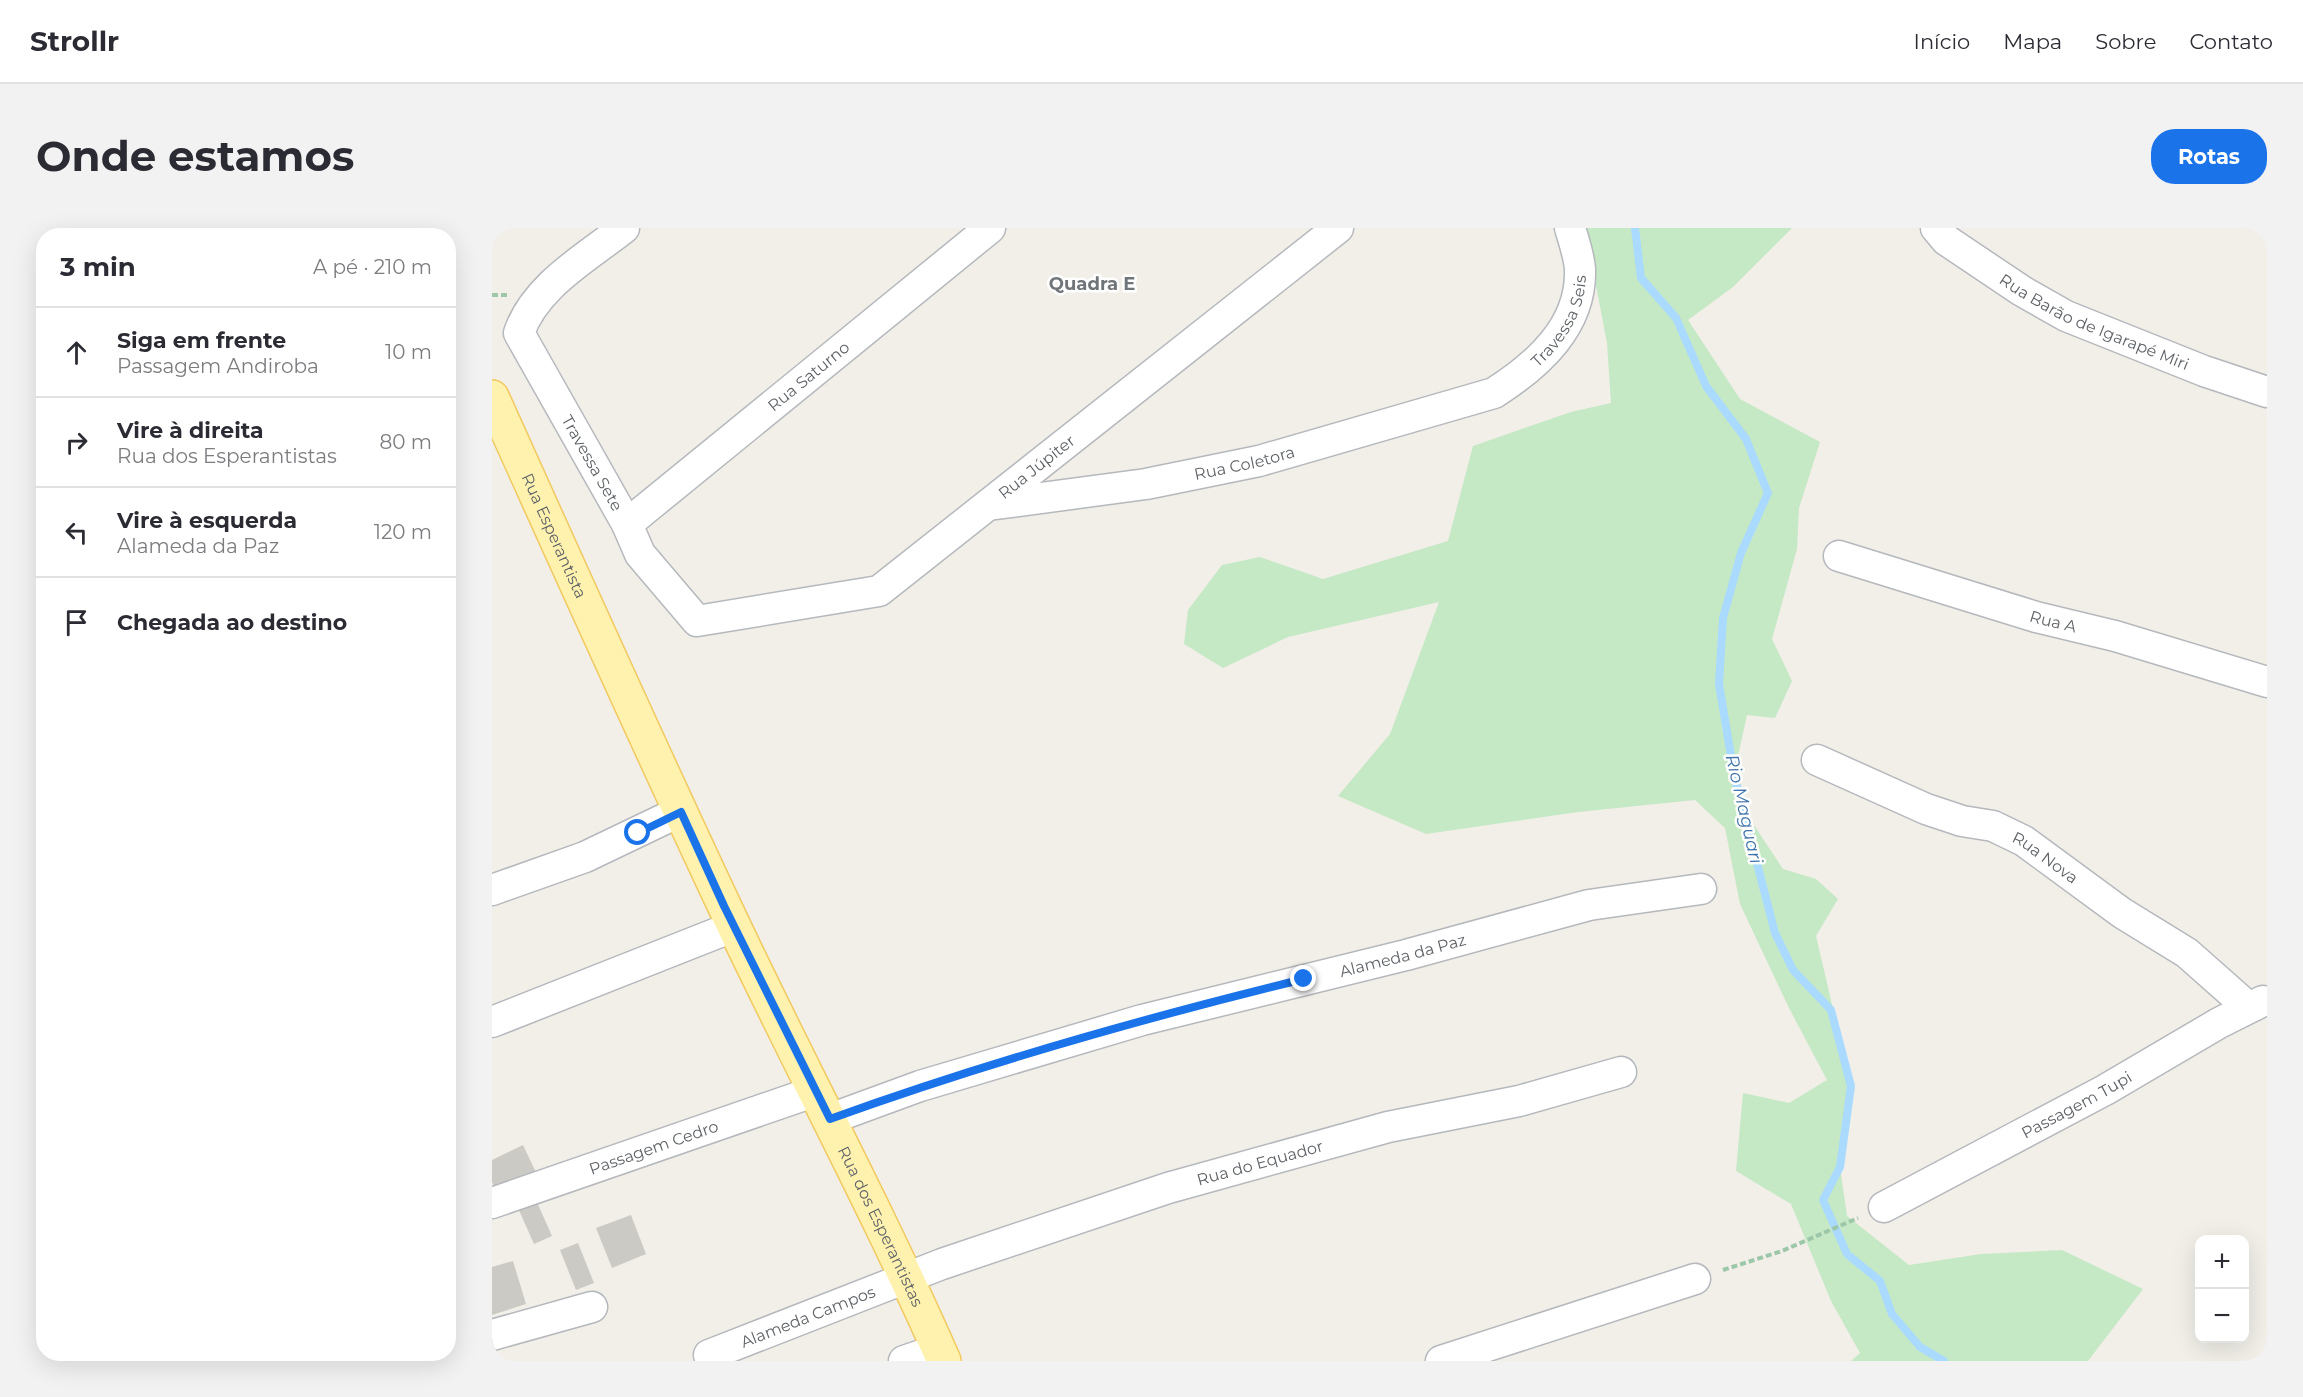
<!DOCTYPE html>
<html lang="pt">
<meta charset="utf-8">
<style>
body{margin:0;font-family:Montserrat,sans-serif;background:#f2f2f3;color:#2b2b33}
.controls{position:absolute;right:18px;bottom:18px;display:grid;overflow:hidden;border-radius:12px;box-shadow:0 6px 24px #0002}
.controls button{width:54px;height:54px;display:grid;place-items:center;padding:0;border:0;border-bottom:2px solid #e1e1e2;background:#fff;color:#2b2b33;font:30px sans-serif}
.stop{position:absolute;width:18px;height:18px;margin:-14px;border:4px solid #1a73e8;border-radius:50%;background:#fff}
.stop.end{background:#1a73e8;border-color:#fff;box-shadow:0 2px 6px #0008}
.list{margin:0;padding:0;list-style:none}
h2{display:flex;justify-content:space-between;align-items:center;height:78px;margin:0;padding:0 24px;font-size:26px}
h2 small{font-size:20px;font-weight:400;color:#7c7c81}
.list li{display:grid;grid-template-columns:39px 1fr auto;gap:18px;align-items:center;box-sizing:border-box;height:90px;padding:0 24px;border-top:2px solid #e1e1e2}
.list b{display:block;font-size:22px;white-space:nowrap}
.list p{margin:0;font-size:20px;white-space:nowrap;color:#7c7c81}
.list em{font-size:20px;font-style:normal;color:#7c7c81}
.icon{flex:none;width:33px;height:33px;fill:none;stroke:currentColor;stroke-width:2;stroke-linecap:round;stroke-linejoin:round}
.map{position:relative;flex:none;width:1775px;height:1133px;overflow:hidden;border-radius:24px}
header{display:flex;align-items:center;gap:36px;box-sizing:border-box;height:84px;padding:0 30px;background:#fff;border-bottom:2px solid #e1e1e2}
header strong{font-size:28px}
nav{display:flex;gap:33px;margin-inline-start:auto;font-size:21px}
.intro{display:flex;align-items:center;justify-content:space-between;box-sizing:border-box;height:144px;padding:0 36px}
h1{margin:0;font-size:42px}
.button{padding:15px 27px;border-radius:24px;background:#1a73e8;color:#fff;font-size:21px;font-weight:700}
main{display:flex;gap:36px;padding:0 36px}
aside{flex:1;background:#fff;border-radius:24px;box-shadow:0 6px 24px #0002}
.map>svg:first-child{display:block}
.green{fill:#c5e8c5}
.lines{fill:none;stroke-linecap:round;stroke-linejoin:round}
.stream{stroke:#aadaff;stroke-width:8}
.building{fill:#cccac5}
.minor-casing{stroke:#b5b8bc;stroke-width:33}
.major-casing{stroke:#f2c960;stroke-width:36}
.path{stroke:#9cc7a9;stroke-width:4;stroke-dasharray:6 3;stroke-linecap:butt}
.minor{stroke:#fff;stroke-width:30}
.major{stroke:#fff2af;stroke-width:33}
.route{stroke:#1a73e8;stroke-width:8}
.labels{text-anchor:middle;dominant-baseline:central;stroke-width:5;stroke-linejoin:round;paint-order:stroke}
.street-label{font-size:16px;fill:#5f6368;stroke:#fff}
.neighbourhood-label{font-size:18px;font-weight:bold;fill:#70757a;stroke:#fff}
.water-label{font-size:18px;font-style:italic;fill:#4174aa;stroke:#fff}
</style>
<header>
<strong>Strollr</strong>
<nav><a>Início</a><a>Mapa</a><a>Sobre</a><a>Contato</a></nav>
</header>
<div class="intro"><h1>Onde estamos</h1><a class="button">Rotas</a></div>
<main>
<aside>
<h2>3 min<small>A pé · 210 m</small></h2>
<ul class="list">
<li><svg class="icon" aria-label="ahead" viewBox="0 0 24 24"><path d="M12 20V5M6 11l6-6 6 6"/></svg><div><b>Siga em frente</b><p>Passagem Andiroba</p></div><em>10 m</em></li>
<li><svg class="icon" aria-label="right" viewBox="0 0 24 24"><path d="M7 20v-9h11M14 6l5 5-5 5"/></svg><div><b>Vire à direita</b><p>Rua dos Esperantistas</p></div><em>80 m</em></li>
<li><svg class="icon" aria-label="left" viewBox="0 0 24 24"><path d="M17 20v-9H6M10 6l-5 5 5 5"/></svg><div><b>Vire à esquerda</b><p>Alameda da Paz</p></div><em>120 m</em></li>
<li><svg class="icon" aria-label="arrive" viewBox="0 0 24 24"><path d="M6 21V4h12l-3 4 3 4H6"/></svg><div><b>Chegada ao destino</b></div></li>
</ul>
</aside>
<div class="map">
<svg width="1775" height="1133" viewBox="0 0 1775 1133">
<rect width="100%" height="100%" fill="#f1efe8"/>
<path class="green" d="M1093,0h207l-59,59 -45,33 52,79 80,43 -21,66 -2,41 -25,90 20,42 -17,37 -28,-3 -13,59 10,36 39,59 33,10 22,20 -22,37 35,150 -11,81 7,49 62,49 72,-11 81,-4 81,39 -55,72h-237l9,-8 -29,-52 -40,-97 -55,-33 7,-78 46,10 38,-23 -38,-72 -49,-104 -15,-76 -30,-28 -117,12 -152,22 -88,-38 52,-62 49,-132 -151,35 -65,31 -39,-24 4,-34 34,-45 38,-8 63,22 125,-38 25,-95 98,-34 40,-9 -4,-60z"/>
<g class="lines">
<path class="stream" d="M1143,0l6,50 35,40 30,68 40,53 22,54 -27,60 -18,65 -4,66 15,90 41,159 18,37 38,40 20,76 -11,81 -17,33 24,54 33,27 12,33 28,33 24,14"/>
</g>
<path class="building" d="M31,917l16,34 -40,18 -7,-15v-22z
M44,972l16,36 -18,8 -16,-36z
M139,987l15,39 -34,14 -16,-40z
M86,1015l16,40 -18,7 -16,-40z
M21,1033l13,43 -34,11v-48z"/>
<g class="lines">
<defs>
<g id="minor">
<path id="s1" d="M132,0c-38,30 -89,58 -105,105l108,191 13,30 57,67 182,-30 459,-363"/>
<path id="s2" d="M1444,0l10,12 76,51 44,25 138,55 63,21"/>
<path id="s3" d="M496,277l158,-21 113,-23 235,-68c44,-28 88,-67 86,-124 -1,-13 -6,-28 -10,-41"/>
<path id="s4" d="M135,296l363,-296"/>
<path id="s5" d="M1347,328l197,61 79,19 152,46"/>
<path id="s6" d="M1325,532l109,49 36,12 31,5 31,15 98,72 65,40 61,54"/>
<path d="M0,662l93,-33 96,-46"/>
<path d="M0,794l243,-96"/>
<path id="s7" d="M338,891l90,-33 222,-66 264,-65 183,-50 112,-16"/>
<path id="s8" d="M0,975l324,-112"/>
<path id="s9" d="M1392,979l221,-117 114,-67 44,-22"/>
<path d="M0,1107l100,-28"/>
<path id="s10" d="M217,1127l233,-91 226,-76 220,-61 131,-26 102,-29"/>
<path d="M412,1133l35,-12"/>
<path d="M949,1133l254,-82"/>
</g>
<g id="major">
<path id="s11" d="M0,169c76,169 152,338 231,506 72,154 153,303 221,458"/>
</g>
</defs>
<use href="#minor" class="minor-casing"/>
<use href="#major" class="major-casing"/>
<path class="path" d="M0,67h15
M1231,1042l59,-19 76,-33"/>
<use href="#minor" class="minor"/>
<use href="#major" class="major"/>
</g>
<g class="lines">
<path class="route" d="M146,605l43,-21 43,94 106,213c155,-56 314,-101 474,-140"/>
</g>
<g class="labels">
<g class="street-label">
<text stroke="none"><textPath href="#s3" startOffset="620">Travessa Seis</textPath></text>
<text stroke="none"><textPath href="#s2" startOffset="186">Rua Barão de Igarapé Miri</textPath></text>
<text stroke="none"><textPath href="#s4" startOffset="234">Rua Saturno</textPath></text>
<text stroke="none"><textPath href="#s3" startOffset="260">Rua Coletora</textPath></text>
<text stroke="none"><textPath href="#s1" startOffset="300">Travessa Sete</textPath></text>
<text stroke="none"><textPath href="#s1" startOffset="876">Rua Júpiter</textPath></text>
<text stroke="none"><textPath href="#s11" startOffset="152">Rua Esperantista</textPath></text>
<text stroke="none"><textPath href="#s5" startOffset="224">Rua A</textPath></text>
<text stroke="none"><textPath href="#s6" startOffset="250">Rua Nova</textPath></text>
<text stroke="none"><textPath href="#s7" startOffset="596">Alameda da Paz</textPath></text>
<text stroke="none"><textPath href="#s9" startOffset="218">Passagem Tupi</textPath></text>
<text stroke="none"><textPath href="#s8" startOffset="171">Passagem Cedro</textPath></text>
<text stroke="none"><textPath href="#s10" startOffset="584">Rua do Equador</textPath></text>
<text stroke="none"><textPath href="#s11" startOffset="916">Rua dos Esperantistas</textPath></text>
<text stroke="none"><textPath href="#s10" startOffset="106">Alameda Campos</textPath></text>
</g>
<g class="neighbourhood-label">
<text x="600" y="56">Quadra E</text>
</g>
<g class="water-label">
<text transform="translate(1252 581) rotate(77)">Rio Maguari</text>
</g>
</g>
</svg>
<div class="controls">
<button>+</button>
<button>−</button>
</div>
<div class="stop" style="left:146px;top:605px"></div>
<div class="stop end" style="left:812px;top:751px"></div>
</div>
</main>
